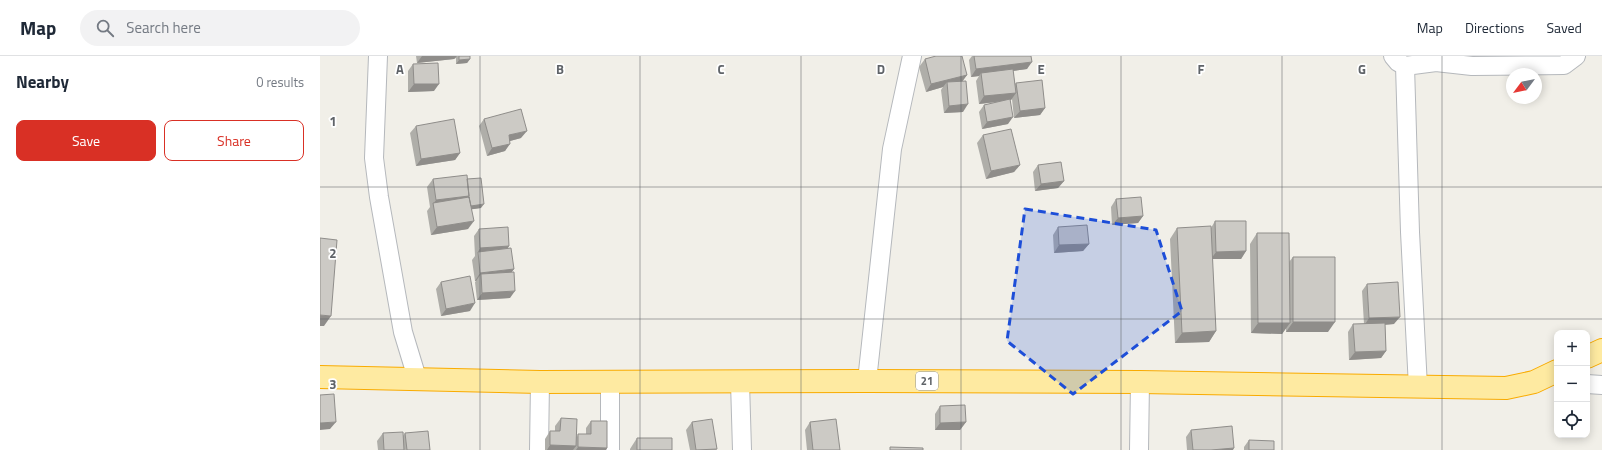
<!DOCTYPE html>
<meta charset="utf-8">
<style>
body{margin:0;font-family:"Titillium Web",sans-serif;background:#f2f2f3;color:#1f2937}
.controls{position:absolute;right:12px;bottom:12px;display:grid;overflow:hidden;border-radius:8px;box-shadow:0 2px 10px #0003}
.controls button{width:36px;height:36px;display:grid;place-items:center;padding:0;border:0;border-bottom:1px solid #e0e1e3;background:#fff;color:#1f2937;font:20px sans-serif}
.compass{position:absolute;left:1186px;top:12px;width:36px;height:36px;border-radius:50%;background:#fff;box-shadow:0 2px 10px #0003;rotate:238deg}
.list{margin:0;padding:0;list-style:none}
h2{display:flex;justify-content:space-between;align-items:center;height:52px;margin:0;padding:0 16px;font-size:17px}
h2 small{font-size:13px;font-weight:400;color:#747a83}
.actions{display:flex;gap:8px;padding:12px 16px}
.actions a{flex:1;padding:9px 0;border:1px solid #d93025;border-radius:8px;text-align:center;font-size:14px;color:#d93025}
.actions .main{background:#d93025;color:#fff}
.icon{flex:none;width:22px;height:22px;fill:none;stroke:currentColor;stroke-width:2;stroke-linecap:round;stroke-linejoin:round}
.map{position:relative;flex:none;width:1282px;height:394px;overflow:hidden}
header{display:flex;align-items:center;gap:24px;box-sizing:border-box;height:56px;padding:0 20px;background:#fff;border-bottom:1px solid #e0e1e3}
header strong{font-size:19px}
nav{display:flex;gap:22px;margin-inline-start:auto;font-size:14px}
.search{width:280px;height:36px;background:#f2f2f3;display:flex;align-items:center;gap:10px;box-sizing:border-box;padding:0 14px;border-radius:22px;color:#747a83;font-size:15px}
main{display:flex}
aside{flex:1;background:#fff}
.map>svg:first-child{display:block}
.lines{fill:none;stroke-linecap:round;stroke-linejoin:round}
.minor-casing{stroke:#b5b8bc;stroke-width:20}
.trunk-casing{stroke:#f9ab00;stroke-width:24}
.minor{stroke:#fff;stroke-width:18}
.trunk{stroke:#feeaa1;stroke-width:22}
.wall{fill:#afaea9}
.shaded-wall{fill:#8f8d8a}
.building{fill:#cccac5;stroke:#8f8d8a}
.marked{fill:#1d4ed8;fill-opacity:0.2;stroke:#1d4ed8;stroke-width:3;stroke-dasharray:8 5;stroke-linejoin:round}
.grid{fill:none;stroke:#5f6368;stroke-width:1;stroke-opacity:0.55}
.labels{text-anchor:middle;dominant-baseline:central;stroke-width:3.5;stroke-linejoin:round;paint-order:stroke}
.shield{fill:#fff;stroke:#8f9295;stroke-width:1}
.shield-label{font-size:11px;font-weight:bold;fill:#5f6368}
.grid-label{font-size:13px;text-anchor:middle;font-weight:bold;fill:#5f6368;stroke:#fff;stroke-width:3.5;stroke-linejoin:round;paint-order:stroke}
</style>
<header>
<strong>Map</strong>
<div class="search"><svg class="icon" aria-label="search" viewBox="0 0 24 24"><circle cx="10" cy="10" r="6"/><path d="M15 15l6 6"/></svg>Search here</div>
<nav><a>Map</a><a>Directions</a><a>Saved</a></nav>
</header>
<main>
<aside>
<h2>Nearby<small>0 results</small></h2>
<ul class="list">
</ul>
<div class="actions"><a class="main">Save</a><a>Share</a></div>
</aside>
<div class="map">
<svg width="1282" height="394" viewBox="0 0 1282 394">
<rect width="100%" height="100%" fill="#f1efe8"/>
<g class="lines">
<defs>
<path id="minor" d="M58,0l-4,102 5,39 24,135 14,46
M1073,0l5,6 7,4 5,166 8,155
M1085,10l31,-4 36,4 92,-1 12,-9
M290,325v69
M547,325l25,-232 20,-93
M420,326l2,68
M1267,328l15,1
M219,394l1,-68
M819,394l1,-68"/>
<path id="trunk" d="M1267,301l15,-7
M0,321l220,5 327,-1 273,1 366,6 28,-6 23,-11"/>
</defs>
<use href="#minor" class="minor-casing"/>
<use href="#trunk" class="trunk-casing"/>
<use href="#minor" class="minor"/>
<use href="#trunk" class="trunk"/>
</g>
<path class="wall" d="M96,0h54v3l-3,4 -11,1v-6l-2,1 -37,4z
M652,0h59l-4,13 -14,2 2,13 1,-1 29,25 -5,7 -26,3 -2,-19 -1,1h-1l-2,24 -26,5 -3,-17 5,-7 14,-3 -19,2 -3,-23 3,-5 -8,1 -2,-17z
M605,3l42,16 -5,6 1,31 -19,1 -3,-23 2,-3 -17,5 -7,-25z
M93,8l21,27 -26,1v-21z
M164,63l37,19 -11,3 -5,10 -18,5 -8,-30z
M96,70l44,27 -5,7 -39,6 -6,-33z
M663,79l37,30 -6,7 -28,7 -9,-36z
M718,109l26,16 -6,7 -23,3 -2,-19z
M113,123h34l14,29 -9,1 -4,20 -37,6 -4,-24 3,-4 -3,-20z
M796,143l27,17 -5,7 -26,2 -1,-18z
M895,165l31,30 -5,8h-29l4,72 -7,11 -34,1 -5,-104 7,-11h34z
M738,171l31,17 -6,7 -29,2 -1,-18z
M159,173l30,17 -2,3 7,20 -3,3 -1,26 -33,2 -2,-18 1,-1h-1l-3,-21 3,-4 -1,-20z
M937,177l32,29 4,-5 35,75h-42v-4l-4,6 -31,-1 -1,-89z
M121,226l29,29 -29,5 -5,-27z
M1047,228l27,40 -9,1 1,26 -5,7 -32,2 -1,-28 5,-8h11l-2,-33z
M620,350l26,16 -6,8h-25v-16z
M241,362l16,19 1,-3h8v-6l5,-7 16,27 -1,2h-61v-11l5,-8h5v-5z
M372,366l25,28h-27l-4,-20z
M490,366l30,28h-33l-2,-20z
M871,374l42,20h-46l-1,-13z
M63,377l20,3 2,-3 25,17h-52l-1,-9z
M317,382l35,12h-42v-1z
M929,384l25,10h-30v-3z"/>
<path class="shaded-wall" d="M102,0h35l-3,3 -37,4z
M150,3l-3,4 -11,1 3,-4z
M712,6l-5,7 -45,6 -1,-2 -2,3 -8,1 5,-8z
M647,19l-5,7h-15l-4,5 -17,5 5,-8z
M94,28h25l-5,7 -26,1z
M696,37l-5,7 -32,4 5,-8z
M648,48l-5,8 -19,1 5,-7z
M725,52l-5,7 -26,3 6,-7z
M693,61l-5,7 -26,5 5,-7z
M207,75l-6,7 -18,5 6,-8z
M190,88l-5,7 -18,5 5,-8z
M140,97l-5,7 -39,6 5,-7z
M700,109l-6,7 -28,7 5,-8z
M744,125l-6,7 -23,3 6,-7z
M149,140l-5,7 -31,1 3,-4z
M164,148l-3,4 -14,2 3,-4z
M823,160l-5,7 -26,2 6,-7z
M154,165l-6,8 -37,6 6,-8z
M769,188l-6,7 -29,2 5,-8z
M189,190l-5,8 -26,-2 2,-4z
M926,195l-5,8h-30l5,-7z
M194,213l-5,7 -28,-2 -5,7h-1l5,-8z
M195,235l-5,7 -33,2 5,-7z
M155,247l-5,8 -29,5 5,-7z
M0,259l11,1 -7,10h-4z
M1080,261l-6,7 -30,2 5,-8z
M973,266h42l-7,10h-42z
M938,267h32l-8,11 -31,-1z
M896,275l-7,11 -34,1 7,-10z
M1066,295l-5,7 -32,2 6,-8z
M16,366l-6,7 -10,1v-7z
M646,366l-6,8h-25l5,-7z
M230,389l26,1 -3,4h-26z
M258,391l29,1 -1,2h-30z
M914,392l-1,2h-22z"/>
<path class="building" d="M139,0h11v3l-11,1z
M616,0h26l5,19 -36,9 -6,-25z
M654,0h57l1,6 -56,7z
M118,7l1,21h-25l-1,-20z
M693,13l3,24 -32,3 -3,-23z
M722,24l3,28 -25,3 -4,-28z
M646,25l2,23 -19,2 -2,-24z
M690,43l3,18 -26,5 -3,-17z
M201,53l6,22 -18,4 1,9 -18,4 -8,-29z
M134,63l6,34 -39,6 -5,-33z
M691,73l9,36 -29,6 -8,-36z
M741,106l3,19 -23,3 -3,-19z
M147,119l2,21 -33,4 -3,-21z
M161,122l3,26 -13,2 -2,-9v1v-2l-2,-17z
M149,141l5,24 -37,6 -4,-24z
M821,141l2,19 -25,2 -2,-19z
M895,165h31v30l-30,1z
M767,169l2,19 -30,1 -1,-18z
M891,170l5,105 -34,2 -5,-105z
M188,171l1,19 -29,2 -1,-19z
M937,177h32l1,90h-32z
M0,182l17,2 -6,76 -11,-1z
M191,192l3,21 -34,4 -2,-21z
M973,201h42v65h-42z
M194,216l1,19 -33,2 -1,-19z
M150,220l5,27 -29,6 -5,-27z
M1078,226l2,35 -31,1 -2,-34z
M1065,267l1,28 -31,1 -2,-28z
M14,338l2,28 -16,1v-28z
M645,349l1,17 -26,1v-17z
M241,362l16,1 -1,27 -26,-1v-14h10z
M392,363l5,30 -21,1 -4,-28z
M516,363l4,31h-27l-3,-28z
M271,365h16v27l-29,-1v-13h13z
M912,370l2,22 -23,2h-18l-2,-20z
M108,375l2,19h-23l-2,-17z
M83,376l1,18h-20l-1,-17z
M317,382h35v12h-35z
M929,384l25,1v9h-25z
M570,391l33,1v2h-33z"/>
<path class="marked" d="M705,153l131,21 26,81 -109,83 -66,-53z"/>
<path class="grid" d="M160,0v394M320,0v394M481,0v394M641,0v394M801,0v394M962,0v394M1122,0v394M0,131h1282M0,263h1282"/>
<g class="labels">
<rect class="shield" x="596" y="316" width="22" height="18" rx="3"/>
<g class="shield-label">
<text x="607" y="325">21</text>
</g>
</g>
<g class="grid-label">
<text x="80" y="18">A</text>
<text x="240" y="18">B</text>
<text x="401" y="18">C</text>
<text x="561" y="18">D</text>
<text x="721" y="18">E</text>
<text x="881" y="18">F</text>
<text x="1042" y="18">G</text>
<text x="13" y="70">1</text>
<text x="13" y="202">2</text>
<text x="13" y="333">3</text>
</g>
</svg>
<div class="controls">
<button>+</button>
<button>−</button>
<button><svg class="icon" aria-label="locate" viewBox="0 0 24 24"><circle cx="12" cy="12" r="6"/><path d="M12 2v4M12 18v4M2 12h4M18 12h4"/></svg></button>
</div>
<svg class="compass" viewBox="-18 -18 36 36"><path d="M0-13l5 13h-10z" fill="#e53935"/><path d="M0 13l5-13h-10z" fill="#747a83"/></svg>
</div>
</main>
